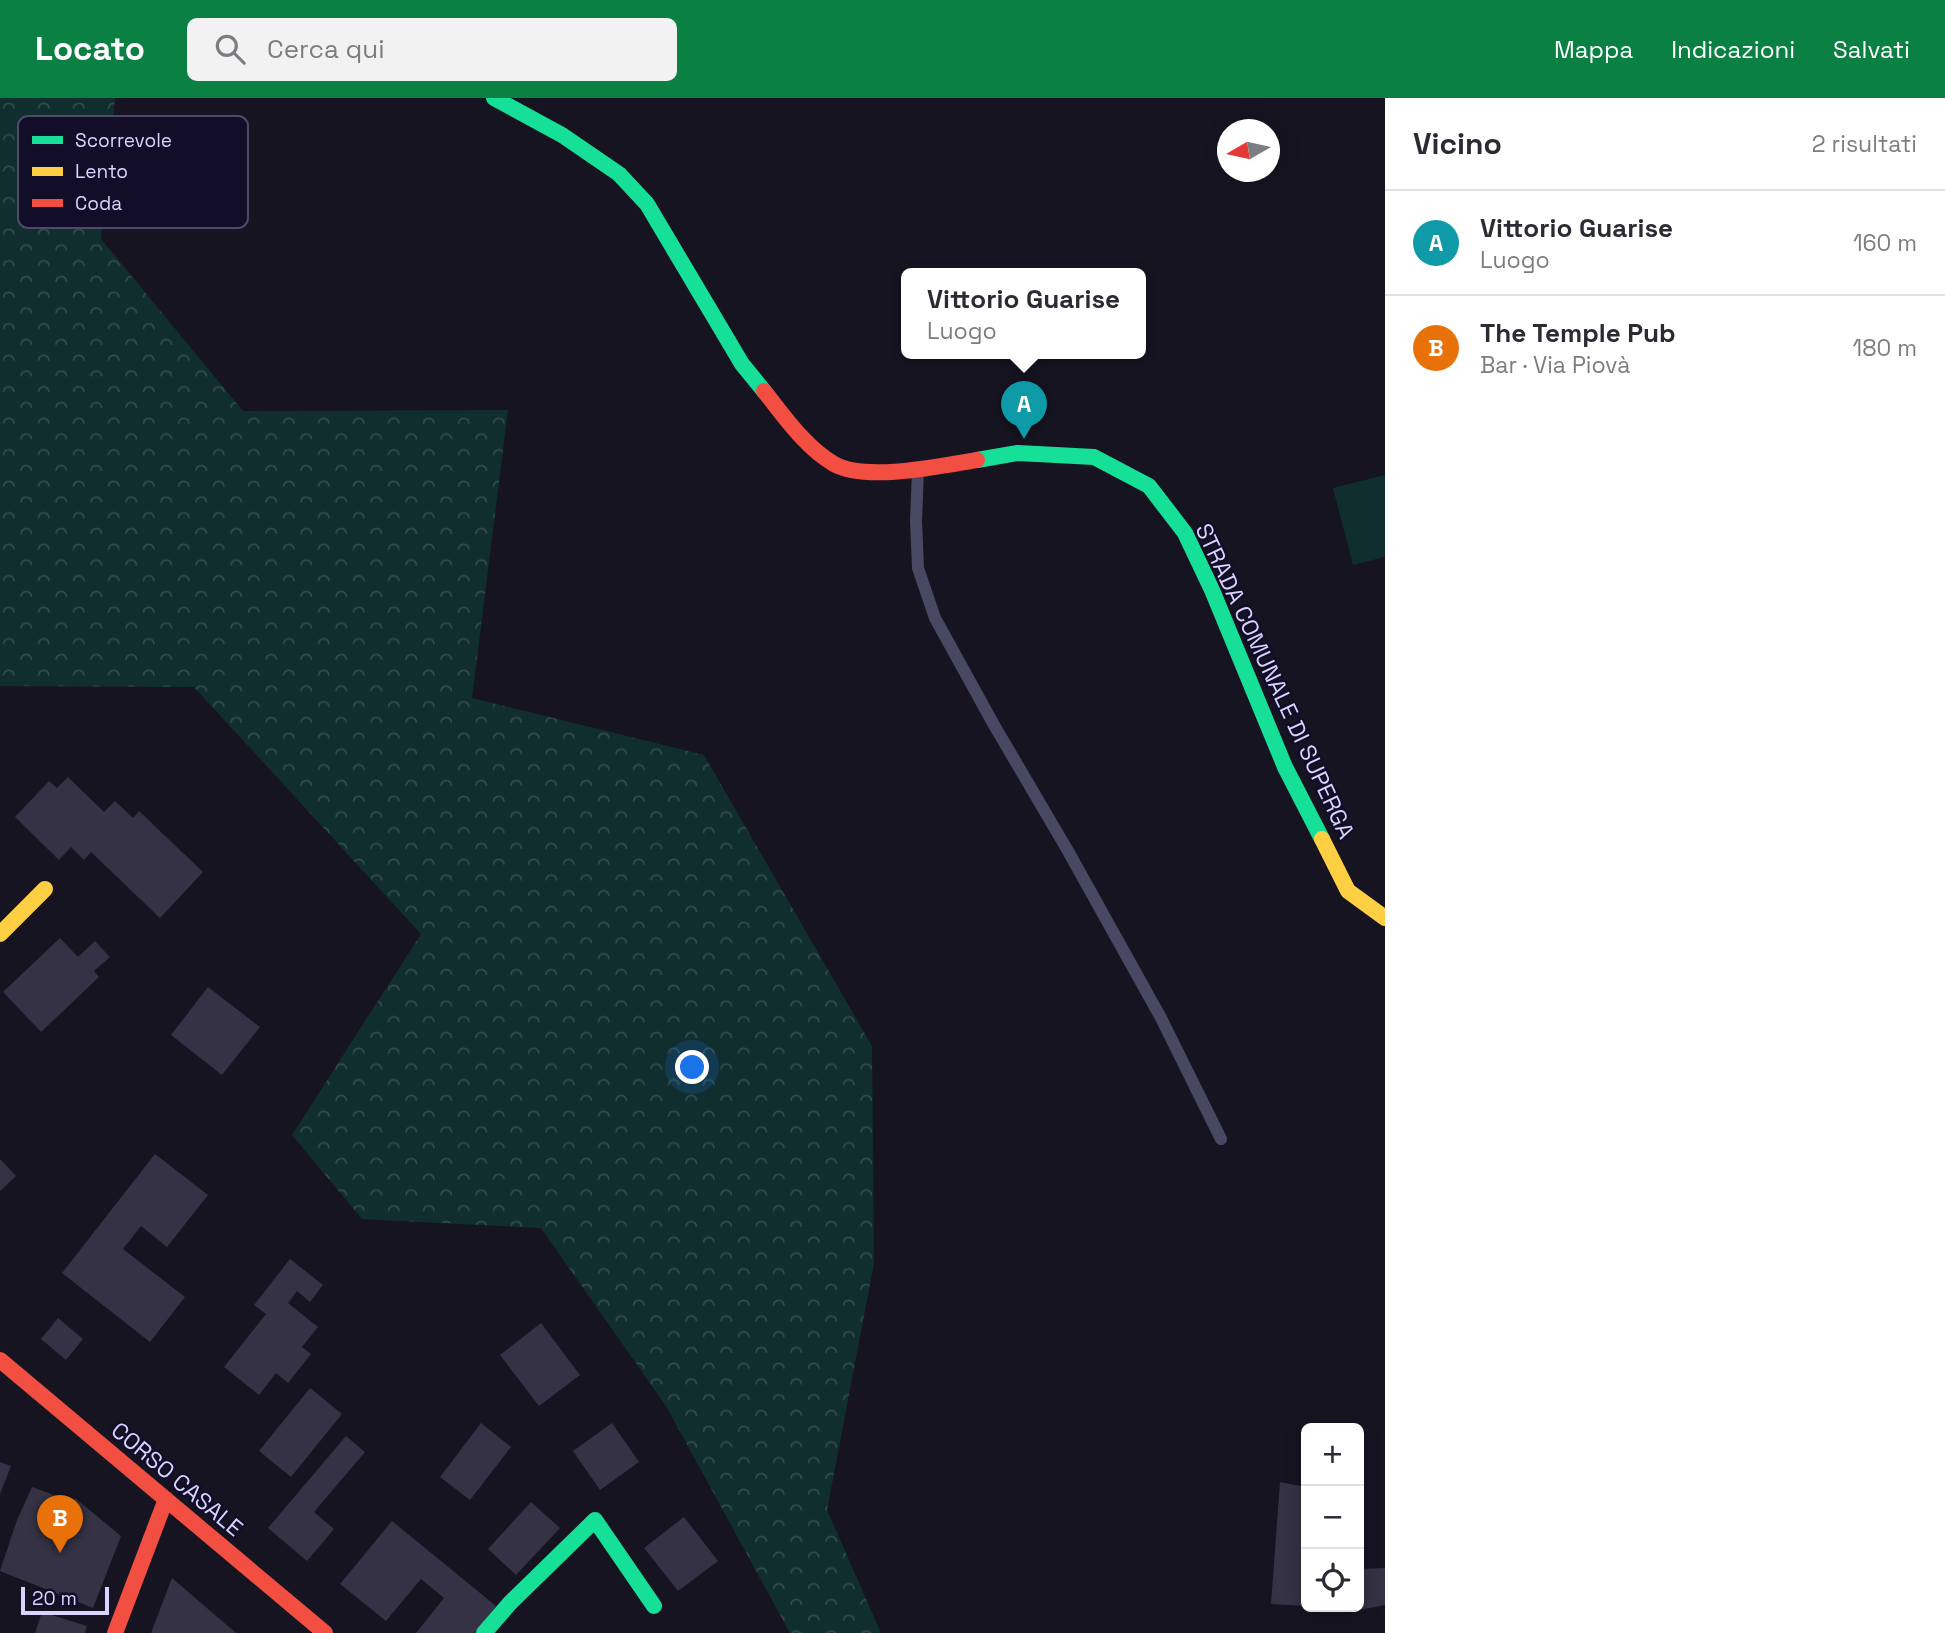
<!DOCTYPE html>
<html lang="it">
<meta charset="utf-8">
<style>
body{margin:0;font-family:"Space Grotesk",sans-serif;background:#f2f2f3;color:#2b2b33}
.controls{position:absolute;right:21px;bottom:21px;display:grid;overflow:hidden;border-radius:10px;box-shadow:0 4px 18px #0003}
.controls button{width:63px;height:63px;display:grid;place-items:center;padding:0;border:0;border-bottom:2px solid #e1e1e2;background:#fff;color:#2b2b33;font:35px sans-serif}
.compass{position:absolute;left:1217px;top:21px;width:63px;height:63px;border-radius:50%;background:#fff;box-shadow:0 4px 18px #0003;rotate:261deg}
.scale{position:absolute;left:21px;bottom:18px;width:88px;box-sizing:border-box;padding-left:7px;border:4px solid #d8d4ff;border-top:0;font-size:19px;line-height:24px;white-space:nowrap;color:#d8d4ff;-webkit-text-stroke:5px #120e27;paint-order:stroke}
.you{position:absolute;left:693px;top:970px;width:24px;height:24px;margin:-18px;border:5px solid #fff;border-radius:50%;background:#1a73e8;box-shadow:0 0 0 10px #1a73e833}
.badge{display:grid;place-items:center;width:46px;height:46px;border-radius:50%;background:#0b8043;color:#fff;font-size:23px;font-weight:700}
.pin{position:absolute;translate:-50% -58px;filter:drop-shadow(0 2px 4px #0008)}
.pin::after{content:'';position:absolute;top:37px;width:24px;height:21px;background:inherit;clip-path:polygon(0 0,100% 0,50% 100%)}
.popup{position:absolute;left:901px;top:170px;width:245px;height:91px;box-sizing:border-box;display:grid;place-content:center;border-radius:10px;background:#fff;filter:drop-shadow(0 2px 5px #0005);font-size:23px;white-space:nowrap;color:#7c7c81}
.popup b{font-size:26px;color:#2b2b33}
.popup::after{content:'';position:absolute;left:50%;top:100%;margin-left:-14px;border:14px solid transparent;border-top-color:#fff}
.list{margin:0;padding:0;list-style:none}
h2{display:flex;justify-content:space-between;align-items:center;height:91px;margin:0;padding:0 28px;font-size:30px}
h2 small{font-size:23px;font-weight:400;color:#7c7c81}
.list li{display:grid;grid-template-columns:46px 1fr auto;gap:21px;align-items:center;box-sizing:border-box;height:105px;padding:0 28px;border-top:2px solid #e1e1e2}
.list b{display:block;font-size:26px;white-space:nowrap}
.list p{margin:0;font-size:23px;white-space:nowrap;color:#7c7c81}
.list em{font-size:23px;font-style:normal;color:#7c7c81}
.icon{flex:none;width:38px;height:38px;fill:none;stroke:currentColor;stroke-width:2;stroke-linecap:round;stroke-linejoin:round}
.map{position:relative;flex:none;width:1385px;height:1535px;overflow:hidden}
header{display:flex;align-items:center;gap:42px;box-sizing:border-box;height:98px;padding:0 35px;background:#0b8043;color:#fff}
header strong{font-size:33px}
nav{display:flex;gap:38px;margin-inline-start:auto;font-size:24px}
.search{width:490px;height:63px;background:#f2f2f3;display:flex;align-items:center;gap:18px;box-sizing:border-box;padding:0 24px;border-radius:10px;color:#7c7c81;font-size:26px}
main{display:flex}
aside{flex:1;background:#fff}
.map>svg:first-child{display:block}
.grass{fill:#112e2e}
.forest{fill:url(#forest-crowns)}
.building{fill:#343244}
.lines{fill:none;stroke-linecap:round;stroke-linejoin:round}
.lane{stroke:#484862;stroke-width:12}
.fast{stroke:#16e098;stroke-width:16}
.slow{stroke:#ffcf43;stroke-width:16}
.jam{stroke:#f24e42;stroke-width:16}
.labels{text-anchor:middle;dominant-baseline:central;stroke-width:5;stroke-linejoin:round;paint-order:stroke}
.street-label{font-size:23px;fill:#d8d4ff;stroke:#120e27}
.key{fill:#120e27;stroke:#4d4968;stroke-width:2}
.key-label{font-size:19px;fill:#d8d4ff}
</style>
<header>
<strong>Locato</strong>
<div class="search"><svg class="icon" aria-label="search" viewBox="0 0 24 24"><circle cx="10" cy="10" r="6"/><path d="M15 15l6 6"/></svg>Cerca qui</div>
<nav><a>Mappa</a><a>Indicazioni</a><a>Salvati</a></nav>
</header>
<main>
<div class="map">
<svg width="1385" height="1535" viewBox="0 0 1385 1535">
<defs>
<pattern id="forest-crowns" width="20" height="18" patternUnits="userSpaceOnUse" patternTransform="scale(1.75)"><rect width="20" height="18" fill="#112e2e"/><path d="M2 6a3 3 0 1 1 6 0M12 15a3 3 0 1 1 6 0" fill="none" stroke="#334b4d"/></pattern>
</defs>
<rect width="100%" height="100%" fill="#161421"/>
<path class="grass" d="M1385,377v82l-32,8 -20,-77z"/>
<path class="forest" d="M0,0h115l-14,141 142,172 265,-1 -36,288 232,57 168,291 2,217 -47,247 54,123h-91l-124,-227 -125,-178 -179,-9 -70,-84 129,-201 -227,-247 -194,-1z"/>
<path class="building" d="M68,679l36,35 11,-11 18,17 6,-7 64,61 -43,46 -69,-66 -7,8 -13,-13 -12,13 -44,-43 34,-36 8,7z
M60,840l18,19 17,-16 15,16 -16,14 5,6 -58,55 -38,-40z
M208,889l52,40 -38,48 -51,-40z
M155,1056l53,41 -41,52 -26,-21 -18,23 62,48 -35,45 -88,-69z
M0,1061l16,17 -16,15z
M290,1161l33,26 -13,17 -13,-11 -9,12 30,24 -16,20 9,7 -23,29 -12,-10 -17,22 -35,-28 42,-53 -12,-9z
M58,1220l25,21 -17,21 -25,-21z
M541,1225l39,52 -41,31 -39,-51z
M310,1290l32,26 -51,63 -32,-26z
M481,1325l30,24 -41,53 -30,-23z
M612,1325l27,39 -39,28 -27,-39z
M346,1338l19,16 -51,60 20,17 -27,32 -39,-33z
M0,1364l11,4 -11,28z
M1280,1384l26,5 -2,84h2v35l-35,-2z
M32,1389l41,15 2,-4 46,38 -28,72 -93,-37 17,-51z
M531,1404l29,26 -44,47 -28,-26z
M684,1419l34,44 -40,30 -34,-43z
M392,1423l104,85 -21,27h-59l28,-35 -23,-19 -35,42 -46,-37z
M1385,1470v37l-26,5 -23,-1v-2h23v-38z
M172,1480l64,55h-85z
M42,1514l45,14 -2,7h-50z"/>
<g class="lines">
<path class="lane" d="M918,372l-2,51 2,47 17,50 59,107 74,126 93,167 60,121"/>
<path class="fast" d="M494,0l68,37 57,39 28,30 95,160 22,27
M977,362l41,-7 76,4 55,29 36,47 27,57 73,177 37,72
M484,1535l26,-30 85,-83 59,86"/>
<path class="slow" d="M1322,741l26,52 37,27
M0,836l45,-45"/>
<path class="jam" d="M764,293c20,25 41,56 70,73 32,18 107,2 143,-4
M0,1262l325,273
M115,1535l51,-134"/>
</g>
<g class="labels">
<g class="street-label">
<text transform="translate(1275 583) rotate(65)">STRADA COMUNALE DI SUPERGA</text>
<text transform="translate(177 1381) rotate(40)">CORSO CASALE</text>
</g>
</g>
<rect x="18" y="18" width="230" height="112" rx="10" class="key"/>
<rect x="32" y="38" width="31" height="8" fill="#16e098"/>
<rect x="32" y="69" width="31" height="9" fill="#ffcf43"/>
<rect x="32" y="101" width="31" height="8" fill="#f24e42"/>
<g class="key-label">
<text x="75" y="49">Scorrevole</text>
<text x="75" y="80">Lento</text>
<text x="75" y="112">Coda</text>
</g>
</svg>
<div class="controls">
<button>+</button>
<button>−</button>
<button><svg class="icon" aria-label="locate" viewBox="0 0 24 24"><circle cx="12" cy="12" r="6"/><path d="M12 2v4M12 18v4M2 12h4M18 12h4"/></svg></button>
</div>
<svg class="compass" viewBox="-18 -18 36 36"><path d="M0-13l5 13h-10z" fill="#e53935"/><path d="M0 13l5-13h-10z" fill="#7c7c81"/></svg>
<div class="scale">20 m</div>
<div class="you"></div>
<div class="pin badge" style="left:1024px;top:341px;background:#0f9aa8">A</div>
<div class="popup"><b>Vittorio Guarise</b>Luogo</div>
<div class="pin badge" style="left:60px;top:1455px;background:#e8710a">B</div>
</div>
<aside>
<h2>Vicino<small>2 risultati</small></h2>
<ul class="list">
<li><span class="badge" style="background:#0f9aa8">A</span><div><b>Vittorio Guarise</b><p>Luogo</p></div><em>160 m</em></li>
<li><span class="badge" style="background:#e8710a">B</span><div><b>The Temple Pub</b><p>Bar · Via Piovà</p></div><em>180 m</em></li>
</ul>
</aside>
</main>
